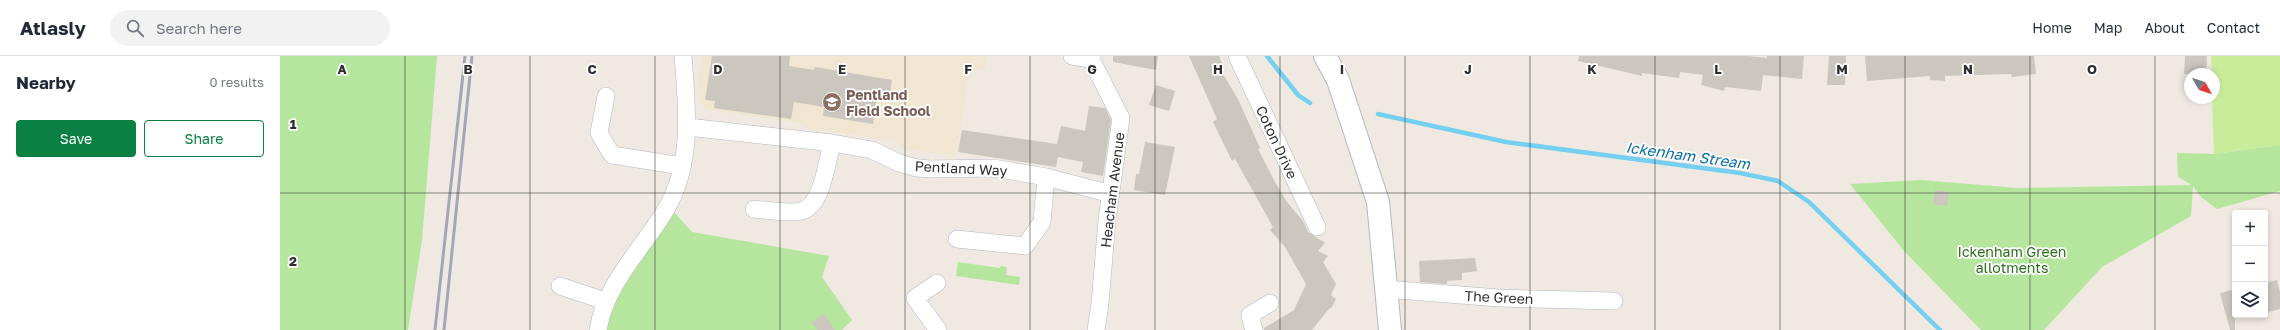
<!DOCTYPE html>
<meta charset="utf-8">
<style>
body{margin:0;font-family:"Golos Text",sans-serif;background:#f2f2f3;color:#1f2937}
.controls{position:absolute;right:12px;bottom:12px;display:grid;overflow:hidden;border-radius:4px;box-shadow:0 2px 6px #0003}
.controls button{width:36px;height:36px;display:grid;place-items:center;padding:0;border:0;border-bottom:1px solid #e0e1e3;background:#fff;color:#1f2937;font:20px sans-serif}
.compass{position:absolute;left:1904px;top:12px;width:36px;height:36px;border-radius:50%;background:#fff;box-shadow:0 2px 6px #0003;rotate:129deg}
.list{margin:0;padding:0;list-style:none}
h2{display:flex;justify-content:space-between;align-items:center;height:52px;margin:0;padding:0 16px;font-size:17px}
h2 small{font-size:13px;font-weight:400;color:#747a83}
.actions{display:flex;gap:8px;padding:12px 16px}
.actions a{flex:1;padding:9px 0;border:1px solid #0b8043;border-radius:4px;text-align:center;font-size:14px;color:#0b8043}
.actions .main{background:#0b8043;color:#fff}
.icon{flex:none;width:22px;height:22px;fill:none;stroke:currentColor;stroke-width:2;stroke-linecap:round;stroke-linejoin:round}
.map{position:relative;flex:none;width:2000px;height:274px;overflow:hidden}
header{display:flex;align-items:center;gap:24px;box-sizing:border-box;height:56px;padding:0 20px;background:#fff;border-bottom:1px solid #e0e1e3}
header strong{font-size:19px}
nav{display:flex;gap:22px;margin-inline-start:auto;font-size:14px}
.search{width:280px;height:36px;background:#f2f2f3;display:flex;align-items:center;gap:10px;box-sizing:border-box;padding:0 14px;border-radius:22px;color:#747a83;font-size:15px}
main{display:flex}
aside{flex:1;background:#fff}
.map>svg:first-child{display:block}
.education{fill:#f0e6d1}
.green{fill:#b6e59e}
.pitch{fill:#c9ec9a}
.lines{fill:none;stroke-linecap:round;stroke-linejoin:round}
.stream{stroke:#75cff0;stroke-width:4.5}
.building{fill:#cbc7bf}
.minor-casing{stroke:#b4b7c1;stroke-width:18}
.secondary-casing{stroke:#b4b7c1;stroke-width:24}
.minor{stroke:#fff;stroke-width:17}
.secondary{stroke:#fff;stroke-width:22}
.rail{stroke:#a3a6b8;stroke-width:3}
.grid{fill:none;stroke:#2e2e2e;stroke-width:1;stroke-opacity:0.55}
.labels{text-anchor:middle;dominant-baseline:central;stroke-width:3.5;stroke-linejoin:round;paint-order:stroke}
.education-label{font-size:14px;font-weight:bold;fill:#785e54;stroke:#fff;text-anchor:start}
.street-label{font-size:14px;fill:#2e2e2e;stroke:#fff}
.park-label{font-size:14px;fill:#2c6e1b;stroke:#fff}
.water-label{font-size:15px;font-style:italic;fill:#0d6fa3;stroke:#fff}
.grid-label{font-size:13px;text-anchor:middle;font-weight:bold;fill:#2e2e2e;stroke:#fff;stroke-width:3.5;stroke-linejoin:round;paint-order:stroke}
</style>
<header>
<strong>Atlasly</strong>
<div class="search"><svg class="icon" aria-label="search" viewBox="0 0 24 24"><circle cx="10" cy="10" r="6"/><path d="M15 15l6 6"/></svg>Search here</div>
<nav><a>Home</a><a>Map</a><a>About</a><a>Contact</a></nav>
</header>
<main>
<aside>
<h2>Nearby<small>0 results</small></h2>
<ul class="list">
</ul>
<div class="actions"><a class="main">Save</a><a>Share</a></div>
</aside>
<div class="map">
<svg width="2000" height="274" viewBox="0 0 2000 274">
<rect width="100%" height="100%" fill="#efe9e1"/>
<path class="education" d="M422,0h285l-2,14 -8,-1 -9,8 -12,79 -51,-7 -9,-8 -90,-13 -2,-4 -98,-15 -10,-14z"/>
<path class="green" d="M0,0h157l-15,184 -14,90h-128z
M2000,89v46l-63,18 -16,-12 -8,-11 -2,30 -89,51 -58,63h-63l-77,-79 -54,-67 71,-4 97,8 174,-3 -14,-8 -1,-24 37,1z
M392,154l20,22 137,24 -7,21 30,43 -10,10h-235l6,-31z
M678,206l42,6 1,-2 6,1 -1,8 14,2 -1,8 -63,-9z"/>
<path class="pitch" d="M1931,0h69v89l-66,9 -2,-56h2v-24h-2z"/>
<g class="lines">
<path class="stream" d="M987,0l31,39 12,8
M1098,58l128,28 234,31 38,8 31,21 131,128"/>
</g>
<path class="building" d="M432,0h78l-1,10 25,4 1,-3 77,13 -3,19 -12,-2 -4,27 -50,-8 1,-9 -30,-5 -3,17 -77,-11 1,-7 -10,-1z
M833,0h45l-2,14 -43,-8z
M909,0h30l5,12 -4,1 18,30 22,49 -2,1 17,33 12,20 16,19 5,11 17,11 -7,8 10,5 -5,6 13,22 -5,11 5,4 -4,8 -4,3 -16,20h-48v-2l30,-18 12,-26 -21,-37 -15,-17 3,-3 -38,-68 -3,2 -19,-39 4,-3z
M1299,0h169l19,2v-2h37l-2,23 -39,-4 -2,16 -36,-4 -1,4 -23,-6 2,-10 -23,-3 -1,6 -37,-5v3l-64,-15z
M1549,0h17l-1,29h-18z
M1585,0h169l2,18 -24,3 -1,-3 -66,2v5l-15,-1v-4l-63,5z
M1905,0h22l-1,18h-22z
M876,29l19,6 -6,20 -20,-6z
M809,50l16,2 6,12 -8,56 -22,-4 2,-10 -25,-5 -2,10 -98,-15 4,-22 95,14 4,-18 24,5z
M865,86l30,5 -10,48 -31,-5 2,-16h3z
M1655,134l14,2 -2,14 -14,-2z
M1195,202l2,13 -15,2v7l-15,1v3l-27,-2 -1,-21z
M1997,224l3,12v17l-15,4v-30z
M1955,233v41h-5l-10,-37z
M544,258l11,16h-18l-6,-8z"/>
<g class="lines">
<defs>
<path id="minor" d="M792,0l19,3
M812,0l-1,3 30,59 -14,102 -7,84 -4,26
M957,0l80,171
M326,40l-7,37 13,22 70,11
M408,71l144,16 40,7 27,13 18,5 14,1 62,-1 53,9 65,17
M474,153c12,1 35,5 47,2 21,-4 26,-50 31,-68
M677,183l68,7 17,-24 4,-45
M657,227l-22,15 23,32
M280,230l45,15
M1105,233l114,9 115,3
M318,274c8,-49 46,-82 70,-124 25,-46 19,-100 15,-150
M974,274l-4,-15 20,-12"/>
<path id="secondary" d="M1045,0l13,24 40,122 12,128"/>
</defs>
<use href="#minor" class="minor-casing"/>
<use href="#secondary" class="secondary-casing"/>
<use href="#minor" class="minor"/>
<use href="#secondary" class="secondary"/>
<path class="rail" d="M155,274l30,-274
M164,274l28,-274"/>
</g>
<path class="grid" d="M125,0v274M250,0v274M375,0v274M500,0v274M625,0v274M750,0v274M875,0v274M1000,0v274M1125,0v274M1250,0v274M1375,0v274M1500,0v274M1625,0v274M1750,0v274M1875,0v274M0,137h2000"/>
<defs>
<symbol id="school-disc" viewBox="-11 -11 22 22"><circle r="9.5" fill="#8d6e63" stroke="#fff"/><path d="M0-5L7-2L0 1L-7-2ZM-4 1L0 2.5L4 1V4Q0 6-4 4Z" fill="#fff"/></symbol>
</defs>
<g fill-rule="evenodd">
<use href="#school-disc" x="541" y="35" width="22" height="22"/>
</g>
<g class="labels">
<g class="education-label">
<text x="566" y="38">Pentland<tspan x="566" dy="16">Field School</tspan></text>
</g>
<g class="street-label">
<text transform="translate(997 86) rotate(65)">Coton Drive</text>
<text transform="translate(681 112) rotate(3)">Pentland Way</text>
<text transform="translate(832 134) rotate(-83)">Heacham Avenue</text>
<text transform="translate(1219 241) rotate(3)">The Green</text>
</g>
<g class="park-label">
<text x="1732" y="195">Ickenham Green<tspan x="1732" dy="16">allotments</tspan></text>
</g>
<g class="water-label">
<text transform="translate(1408 99) rotate(8)">Ickenham Stream</text>
</g>
</g>
<g class="grid-label">
<text x="62" y="18">A</text>
<text x="188" y="18">B</text>
<text x="312" y="18">C</text>
<text x="438" y="18">D</text>
<text x="562" y="18">E</text>
<text x="688" y="18">F</text>
<text x="812" y="18">G</text>
<text x="938" y="18">H</text>
<text x="1062" y="18">I</text>
<text x="1188" y="18">J</text>
<text x="1312" y="18">K</text>
<text x="1438" y="18">L</text>
<text x="1562" y="18">M</text>
<text x="1688" y="18">N</text>
<text x="1812" y="18">O</text>
<text x="13" y="73">1</text>
<text x="13" y="210">2</text>
</g>
</svg>
<div class="controls">
<button>+</button>
<button>−</button>
<button><svg class="icon" aria-label="layers" viewBox="0 0 24 24"><path d="M12 4l9 5-9 5-9-5zM3 14l9 5 9-5"/></svg></button>
</div>
<svg class="compass" viewBox="-18 -18 36 36"><path d="M0-13l5 13h-10z" fill="#e53935"/><path d="M0 13l5-13h-10z" fill="#747a83"/></svg>
</div>
</main>
